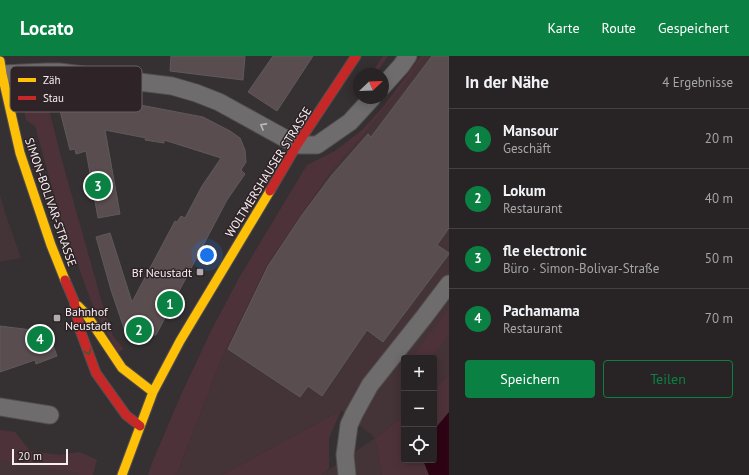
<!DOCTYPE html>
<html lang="de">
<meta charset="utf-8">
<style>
body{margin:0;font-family:"PT Sans",sans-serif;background:#302c2d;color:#f1f3f6}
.controls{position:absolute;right:12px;bottom:12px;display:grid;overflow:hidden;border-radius:4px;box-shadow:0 2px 10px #0003}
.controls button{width:36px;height:36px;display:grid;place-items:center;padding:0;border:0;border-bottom:1px solid #444142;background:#282425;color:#f1f3f6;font:20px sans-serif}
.compass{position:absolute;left:353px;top:12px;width:36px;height:36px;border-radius:50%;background:#282425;box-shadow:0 2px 10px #0003;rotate:67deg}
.scale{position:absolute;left:12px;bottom:10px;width:56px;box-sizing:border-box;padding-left:4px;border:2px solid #f6eef0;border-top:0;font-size:11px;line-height:14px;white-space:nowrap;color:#f6eef0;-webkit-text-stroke:3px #2e2326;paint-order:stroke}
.you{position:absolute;left:207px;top:199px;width:14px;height:14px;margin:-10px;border:3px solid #fff;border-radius:50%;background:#1a73e8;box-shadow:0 0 0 6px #1a73e833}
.badge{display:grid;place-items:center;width:26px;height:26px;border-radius:50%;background:#0b8043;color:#fff;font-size:13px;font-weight:700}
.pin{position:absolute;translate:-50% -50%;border:2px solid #fff;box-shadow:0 1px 4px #0006}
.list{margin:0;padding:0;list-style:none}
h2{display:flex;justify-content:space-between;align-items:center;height:52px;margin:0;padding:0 16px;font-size:17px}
h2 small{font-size:13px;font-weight:400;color:#a5a4a7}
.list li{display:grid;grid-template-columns:26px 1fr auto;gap:12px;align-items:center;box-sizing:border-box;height:60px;padding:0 16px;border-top:1px solid #444142}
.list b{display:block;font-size:15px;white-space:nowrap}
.list p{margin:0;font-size:13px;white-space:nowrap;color:#a5a4a7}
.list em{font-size:13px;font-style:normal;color:#a5a4a7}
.actions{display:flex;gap:8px;padding:12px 16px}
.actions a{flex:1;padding:9px 0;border:1px solid #0b8043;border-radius:4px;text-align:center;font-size:14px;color:#0b8043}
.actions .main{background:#0b8043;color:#fff}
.icon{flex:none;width:22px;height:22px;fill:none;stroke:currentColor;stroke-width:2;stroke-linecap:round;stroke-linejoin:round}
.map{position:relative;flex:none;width:449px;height:419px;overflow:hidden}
header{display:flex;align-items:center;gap:24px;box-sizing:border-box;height:56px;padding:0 20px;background:#0b8043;color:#fff}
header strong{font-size:19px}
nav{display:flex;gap:22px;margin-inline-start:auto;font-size:14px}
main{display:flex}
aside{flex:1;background:#282425}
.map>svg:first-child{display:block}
.built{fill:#443337}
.green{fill:#4e323a}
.water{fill:#2e0415}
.building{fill:#5a4d50;stroke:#5e5a5b}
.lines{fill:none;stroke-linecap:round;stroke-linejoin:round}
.street-casing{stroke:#534f50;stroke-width:19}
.slow-casing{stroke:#534f50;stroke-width:11}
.jam-casing{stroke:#534f50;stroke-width:11}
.street{stroke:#6e6c6c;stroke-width:17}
.slow{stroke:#ffc107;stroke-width:9}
.jam{stroke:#c62828;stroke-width:9}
.oneway{stroke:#c0babb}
.oneway2{stroke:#3a5b37}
.poi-dot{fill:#b2acad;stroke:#2e2326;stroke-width:1.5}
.labels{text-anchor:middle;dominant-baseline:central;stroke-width:3;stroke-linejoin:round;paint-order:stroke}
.street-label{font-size:12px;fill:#f6eef0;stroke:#2e2326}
.poi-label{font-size:12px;fill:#f6eef0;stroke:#2e2326;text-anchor:end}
.key{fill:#2e2326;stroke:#6a6063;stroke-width:1}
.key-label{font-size:11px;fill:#f6eef0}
</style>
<header>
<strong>Locato</strong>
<nav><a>Karte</a><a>Route</a><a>Gespeichert</a></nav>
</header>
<main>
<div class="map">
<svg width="449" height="419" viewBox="0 0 449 419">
<rect width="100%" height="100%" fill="#353031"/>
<path class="built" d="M425,0h24v319l-15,14v-31h-30v58l-29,22 7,37h-61l54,-37 -34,-28 -119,65h-48l4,-4 43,-111 46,-95 62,-91 37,-42 42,-51z
M0,139l6,20 15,43 -21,4z
M0,374l15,2 15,19 29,4 21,-3 17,8 -4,15h-93z"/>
<path class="green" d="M383,0h5l-12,18h-5z
M421,0h4l-17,25 -42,51 -37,42 -62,91 -46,95 -43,111 -4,4h-26l4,-12 28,-66 32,-68 27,-51 68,-113 28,-14 28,-22 20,-22z
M42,26l19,75 43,153 9,26 11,13 -6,4 -23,-41 -35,-96 -25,-90 -9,-6 -6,-27 9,-8z
M449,252v27l-19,23h-13l-4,-2z
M449,319v37l-15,18v-41z
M341,354l-12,28v31l-8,6h-99z
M404,360v44h19l6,15h-47l-7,-37z
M0,374l15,2 15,19 29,4 21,-3 17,8 -4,15h-14v-2l-79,-13z"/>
<path class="water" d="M449,356v63h-20l-6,-15h11v-30z"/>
<path class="building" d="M171,0h74l-2,24 -73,-9z
M273,0h40l-36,55 -29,-19z
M432,0h17v172l-12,17 12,8v1l-66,88 -16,-12 -45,66 -14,-10 -8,11 -72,-48 40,-83 34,-51 30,-40 36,-41 3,3z
M87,35l1,4 115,22 27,14 10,7 5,12 1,12 -5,8 4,4 -18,26 -71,135 -30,-1 -15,-44 -15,-53 14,-4 22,69 43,-81 2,1 4,-6 4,2 17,-32 19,-28 -57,-18v3l-19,-3 1,-2 -41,-8 15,84 -22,4 -12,-67 -10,3 -1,-5 -5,1 -13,-51z
M0,270l48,6 9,24 -21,8 -1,-4 -35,12z"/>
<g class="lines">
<defs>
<path id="street" d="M2,18l45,-2h12l113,14 24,7 23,9 78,43h20l33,-23 22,-24
M383,30l18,-20 7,-10
M0,351l50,8
M347,419l-2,-20 4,-30 5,-11 16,-29 54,-68 25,-33"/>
<path id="slow" d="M0,5l2,13 18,79 31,92 14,35
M78,250l8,8 36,54 31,24
M122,419l31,-83 27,-51 90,-150"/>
<path id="jam" d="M270,135l27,-46 59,-89
M65,224l9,21 6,29 16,43 30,42 14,11"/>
</defs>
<use href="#street" class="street-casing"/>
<use href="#slow" class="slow-casing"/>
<use href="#jam" class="jam-casing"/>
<use href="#street" class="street"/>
<use href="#slow" class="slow"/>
<use href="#jam" class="jam"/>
</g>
<defs><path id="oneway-chevron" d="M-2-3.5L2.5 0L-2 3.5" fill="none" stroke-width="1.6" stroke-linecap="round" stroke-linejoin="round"/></defs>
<use class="oneway" href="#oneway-chevron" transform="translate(263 70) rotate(-151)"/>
<use class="oneway2" href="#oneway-chevron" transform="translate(88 296) rotate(69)"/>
<g class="poi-dot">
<rect x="196" y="212" width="8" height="8" rx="2"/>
<rect x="53" y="258" width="8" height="8" rx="2"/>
</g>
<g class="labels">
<g class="street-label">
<text transform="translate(268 116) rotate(-58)">WOLTMERSHAUSER STRASSE</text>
<text transform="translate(51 146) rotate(71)">SIMON-BOLIVAR-STRASSE</text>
</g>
<g class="poi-label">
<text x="192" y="216">Bf Neustadt</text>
<text x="65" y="255" text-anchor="start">Bahnhof<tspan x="65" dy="14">Neustadt</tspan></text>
</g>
</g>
<rect x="10" y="10" width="132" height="46" rx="6" class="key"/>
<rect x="18" y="22" width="18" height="4" fill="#ffc107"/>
<rect x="18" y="40" width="18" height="4" fill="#c62828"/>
<g class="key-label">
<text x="43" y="28">Zäh</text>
<text x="43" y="46">Stau</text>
</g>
</svg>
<div class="controls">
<button>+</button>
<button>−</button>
<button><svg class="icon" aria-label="locate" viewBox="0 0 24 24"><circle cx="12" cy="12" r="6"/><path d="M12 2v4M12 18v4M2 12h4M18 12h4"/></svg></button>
</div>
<svg class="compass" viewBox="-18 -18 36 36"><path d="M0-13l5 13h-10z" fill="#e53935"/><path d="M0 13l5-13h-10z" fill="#a5a4a7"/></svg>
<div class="scale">20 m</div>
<div class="you"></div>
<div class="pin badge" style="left:170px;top:248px">1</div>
<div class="pin badge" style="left:139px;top:274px">2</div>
<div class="pin badge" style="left:98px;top:130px">3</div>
<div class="pin badge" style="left:40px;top:283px">4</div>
</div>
<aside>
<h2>In der Nähe<small>4 Ergebnisse</small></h2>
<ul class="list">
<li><span class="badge">1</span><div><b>Mansour</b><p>Geschäft</p></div><em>20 m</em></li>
<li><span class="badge">2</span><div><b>Lokum</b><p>Restaurant</p></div><em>40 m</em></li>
<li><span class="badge">3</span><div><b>fle electronic</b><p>Büro · Simon-Bolivar-Straße</p></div><em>50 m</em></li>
<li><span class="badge">4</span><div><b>Pachamama</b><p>Restaurant</p></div><em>70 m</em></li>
</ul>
<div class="actions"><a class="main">Speichern</a><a>Teilen</a></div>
</aside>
</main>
